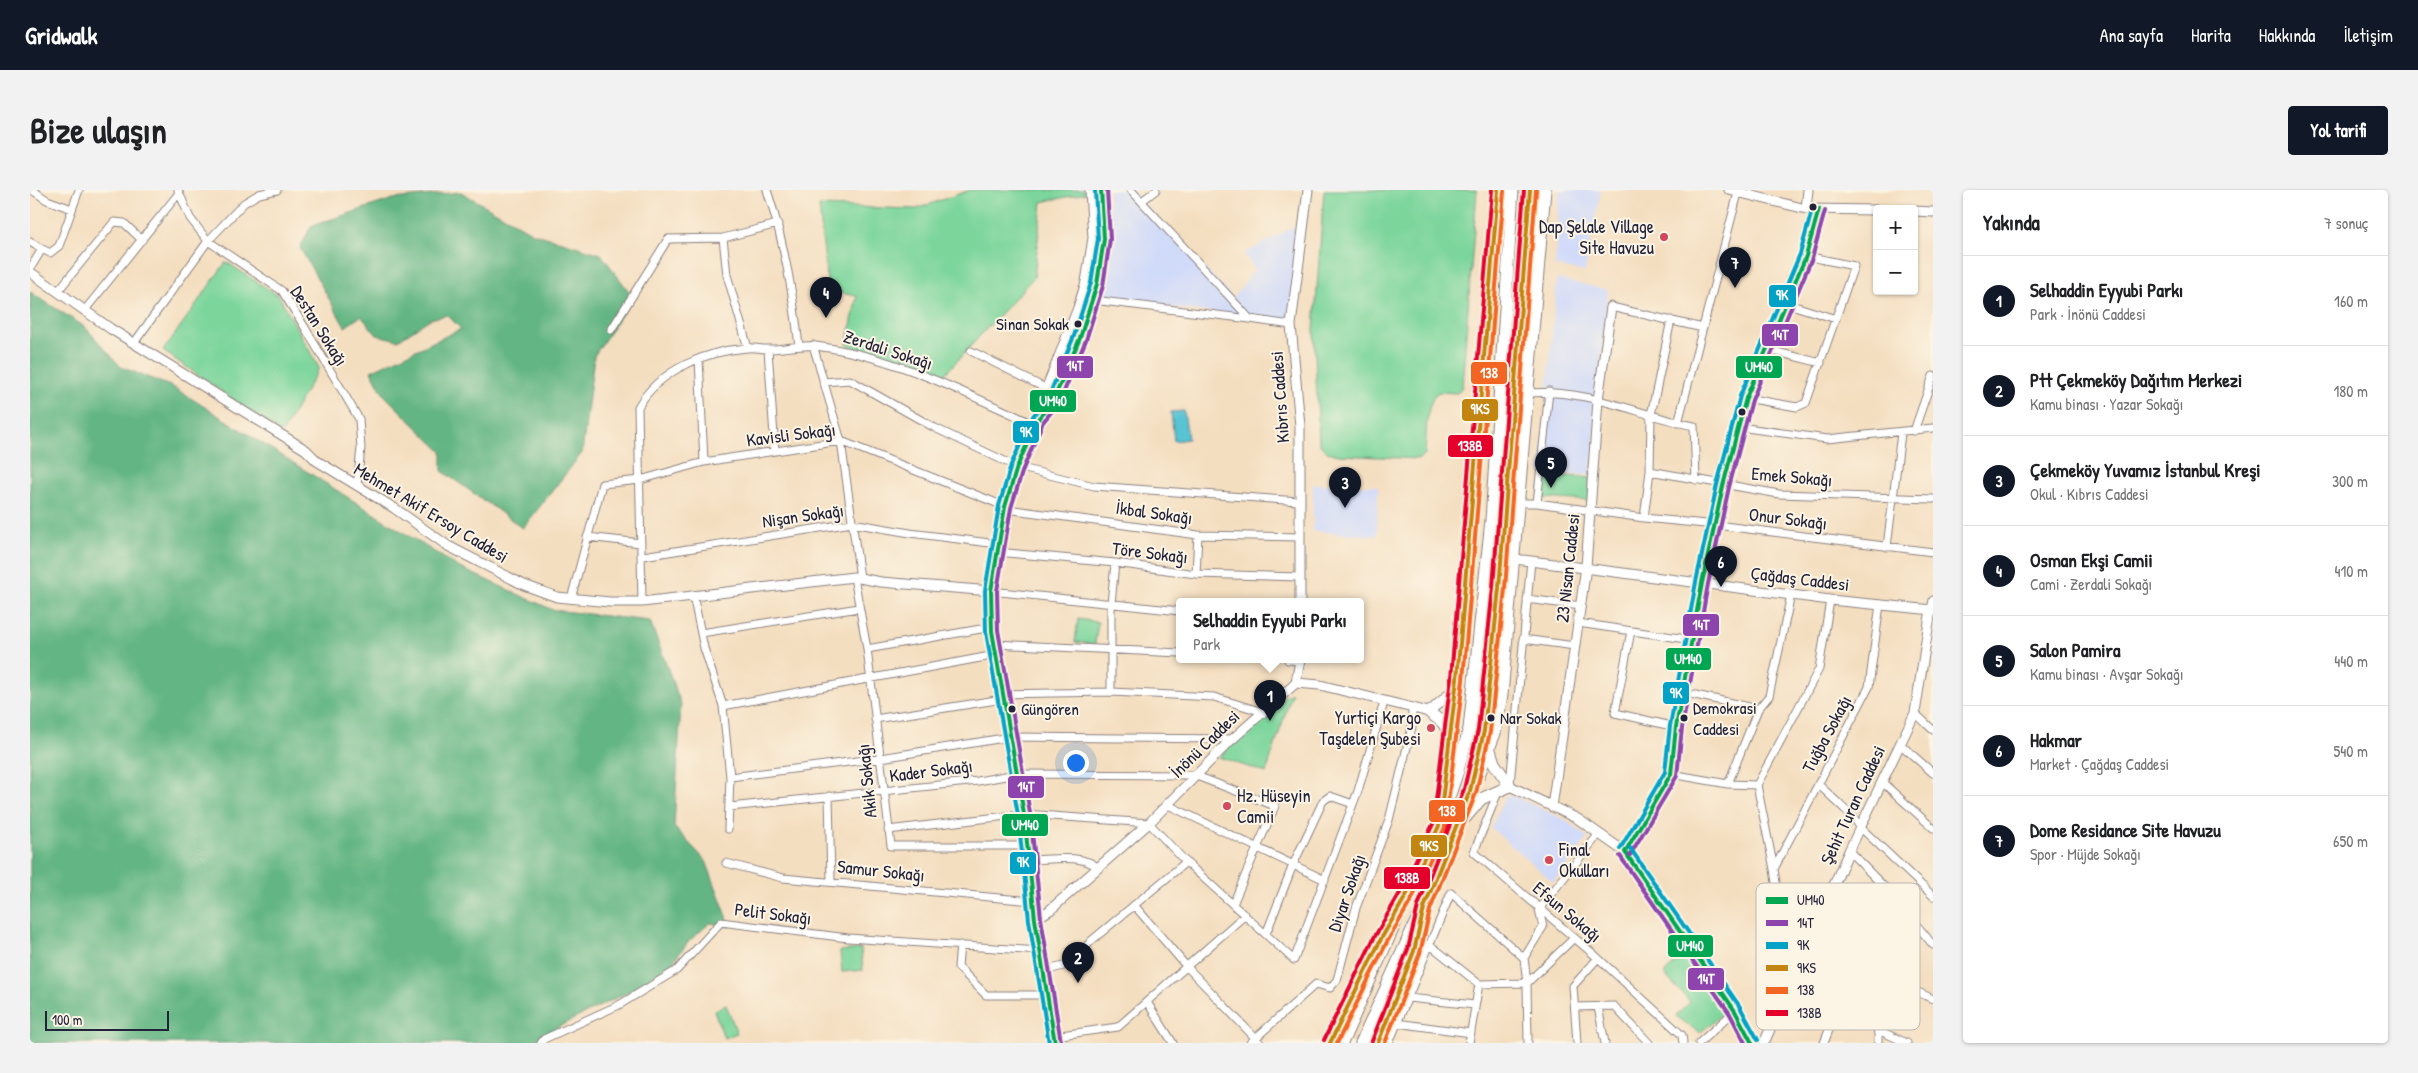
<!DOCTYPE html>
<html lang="tr">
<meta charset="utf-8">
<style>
:root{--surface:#fff;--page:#f2f2f2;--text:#202124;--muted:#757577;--line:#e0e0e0;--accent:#111827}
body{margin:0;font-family:"Patrick Hand",sans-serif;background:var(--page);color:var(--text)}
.controls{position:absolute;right:15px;top:15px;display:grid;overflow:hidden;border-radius:5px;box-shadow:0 1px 4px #0004}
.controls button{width:45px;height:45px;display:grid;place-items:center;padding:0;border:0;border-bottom:1px solid var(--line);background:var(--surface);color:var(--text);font:25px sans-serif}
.scale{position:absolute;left:15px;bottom:12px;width:124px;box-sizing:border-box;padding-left:5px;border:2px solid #22223b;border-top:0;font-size:14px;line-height:18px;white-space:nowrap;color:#22223b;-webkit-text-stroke:4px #fcf5e5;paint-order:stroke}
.you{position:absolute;left:1045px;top:572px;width:18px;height:18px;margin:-12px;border:4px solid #fff;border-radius:50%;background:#1a73e8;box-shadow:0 0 0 8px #1a73e833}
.badge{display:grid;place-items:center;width:32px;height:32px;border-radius:50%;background:var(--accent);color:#fff;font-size:16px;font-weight:700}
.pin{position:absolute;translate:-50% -41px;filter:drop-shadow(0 1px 2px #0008)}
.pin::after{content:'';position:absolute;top:26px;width:18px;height:15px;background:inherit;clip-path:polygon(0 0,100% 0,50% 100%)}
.popup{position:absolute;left:1146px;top:408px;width:188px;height:65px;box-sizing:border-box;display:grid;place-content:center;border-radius:5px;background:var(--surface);filter:drop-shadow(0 1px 4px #0005);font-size:16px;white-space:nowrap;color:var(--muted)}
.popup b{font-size:19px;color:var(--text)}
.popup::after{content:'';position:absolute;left:50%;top:100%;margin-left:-10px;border:10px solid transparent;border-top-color:var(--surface)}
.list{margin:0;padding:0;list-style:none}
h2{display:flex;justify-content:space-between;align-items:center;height:65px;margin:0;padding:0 20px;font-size:21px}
h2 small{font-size:16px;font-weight:400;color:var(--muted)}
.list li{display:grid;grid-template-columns:32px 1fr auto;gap:15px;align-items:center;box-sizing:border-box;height:90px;padding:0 20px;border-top:1px solid var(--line)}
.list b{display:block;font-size:19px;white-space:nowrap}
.list p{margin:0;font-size:16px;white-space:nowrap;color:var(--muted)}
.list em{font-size:16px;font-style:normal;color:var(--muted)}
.map{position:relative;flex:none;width:1903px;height:853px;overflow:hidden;border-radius:5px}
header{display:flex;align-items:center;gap:30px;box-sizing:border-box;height:70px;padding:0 25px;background:var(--accent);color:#fff}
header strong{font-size:24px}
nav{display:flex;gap:28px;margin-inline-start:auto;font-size:18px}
.intro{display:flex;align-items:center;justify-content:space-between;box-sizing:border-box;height:120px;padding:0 30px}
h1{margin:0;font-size:35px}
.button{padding:12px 22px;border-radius:5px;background:var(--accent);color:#fff;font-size:18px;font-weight:700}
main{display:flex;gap:30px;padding:0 30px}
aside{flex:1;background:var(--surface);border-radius:5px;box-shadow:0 1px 4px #0004}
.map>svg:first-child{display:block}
</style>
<header>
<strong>Gridwalk</strong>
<nav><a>Ana sayfa</a><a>Harita</a><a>Hakkında</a><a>İletişim</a></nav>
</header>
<div class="intro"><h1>Bize ulaşın</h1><a class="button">Yol tarifi</a></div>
<main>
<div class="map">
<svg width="1903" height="853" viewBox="0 0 1903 853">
<rect width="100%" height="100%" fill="#fcf5e5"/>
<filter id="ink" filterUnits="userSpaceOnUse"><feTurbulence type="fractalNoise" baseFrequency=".02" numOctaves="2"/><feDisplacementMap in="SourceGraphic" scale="10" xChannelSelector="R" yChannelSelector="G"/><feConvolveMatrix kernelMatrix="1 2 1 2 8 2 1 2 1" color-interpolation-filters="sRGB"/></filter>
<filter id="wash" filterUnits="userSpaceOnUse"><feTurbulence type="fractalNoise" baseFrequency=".0096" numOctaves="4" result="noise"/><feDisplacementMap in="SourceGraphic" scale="20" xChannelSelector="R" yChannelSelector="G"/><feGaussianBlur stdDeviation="1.12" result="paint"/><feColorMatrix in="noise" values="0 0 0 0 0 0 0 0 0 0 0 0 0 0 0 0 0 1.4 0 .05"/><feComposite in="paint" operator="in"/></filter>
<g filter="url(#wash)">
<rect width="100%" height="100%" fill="#f4dec0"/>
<path fill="#d0daf9" d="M1079,0h22l102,108 22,-29 -11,-15 51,-28 6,3 -13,93 -190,-24 11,-56z
M1529,0h42l-16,82 -30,-6z
M1527,89l51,11 -17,185 -51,-3z
M1283,294l65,2 -1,50 -64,-5z
M1475,606h9l53,25 21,17 -35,44 -62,-54z"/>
<path fill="#7bd59b" stroke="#4e7c6b" d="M940,0h115l1,3 -44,9 -8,75 -90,98 -97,-30 10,-49 -29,-5 -9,-85 97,3z
M1294,0h153l-15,197 -5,6 -19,-1c-14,13 -11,43 -13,62l-6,5 -80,-4 -12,-3 -8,-8 -5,-114z
M196,72l53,34 40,72 -37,65 -119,-82z
M1516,284l44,4 -1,23 -45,-3z
M1048,429l20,3 -3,22 -20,-2z
M1262,503l-26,80 -47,-16 66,-61z
M831,759l2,21 -21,2 -2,-21z
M1658,761l38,59 -26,23 -24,-17 14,-14 -26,-28z
M696,815l11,28 -13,5 -10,-28z"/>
<path fill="#64b683" stroke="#436c5f" d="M431,2l72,41 68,21 32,43 -39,59 -12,97 -59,75 -81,-57v-19l-58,-57 -13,-24 90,-42 -14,-14 -17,4 -32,21 -21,-5 -16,-19 -16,11 -45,-79 11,-22 82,-27z
M0,102l55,35 36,40 52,20 287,181 93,42 97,11 31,83 -7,123 32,34 25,66 -21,-4 -20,17 -18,23 -36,25 -94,47 -8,8h-504z"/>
<path fill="#58c3d2" stroke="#3d7286" d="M1154,221l4,28 -14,2 -3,-29z"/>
</g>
<g filter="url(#ink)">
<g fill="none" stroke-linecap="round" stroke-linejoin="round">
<defs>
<path id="minor" d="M2,0l15,10 25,9
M148,0l12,28 18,23 74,50 22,35 55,93 2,29 -4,38
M737,0c17,51 26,102 32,156
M1101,0l119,129 41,6
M1112,11l14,-11
M693,48l4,37 21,73
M0,52l12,7
M0,79l12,-20 8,4 9,-7 20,-56
M28,101l56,-69 10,1 18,17
M1063,110l157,19
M1755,113l51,16
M1581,117l92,21
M55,120l94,-117
M581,140l57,-91 55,-1 55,-14
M104,153l74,-102 36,-38 15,-9 18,-4
M783,155l28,96 19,137
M738,159l7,102
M1735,159l56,14
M941,161l76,38
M669,169l5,103
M793,192l27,-2 85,48 82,39 77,19 205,15
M1498,203c57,-5 111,22 166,33l2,54
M1716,208l51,9 9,-4 48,-137 -48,-10
M1648,233l60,-230
M1709,237l88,12 106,-11
M1884,241l19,-55
M1620,281l129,23 154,5
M1489,313h18l107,15 72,7 217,27
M1507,313l12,-112
M1614,328l6,-47 1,-56 20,-95
M557,347l54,6
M1857,357l14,-114
M966,362l119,11 81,11 104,3
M613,366l209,-33 58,10 88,11
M1166,384l2,-39
M824,387l13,72 24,197h136
M961,401l189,20
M663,405l11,53 19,58 7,71 -2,52
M541,409l31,-115 38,-4 64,-18 137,-21 173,69 184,25 101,2
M1497,409l54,7
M612,412l-4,-195c21,-37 68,-56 109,-59 6,-1 13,1 19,1 16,1 33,-5 49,-3 78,9 151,48 221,79
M1901,419l2,-9
M1548,433l115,17
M1601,441l-16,82 61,14
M671,443l158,-25
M1493,449l52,7
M964,454l186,9
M837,459l125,-22
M1258,470l12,1
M1081,502v-88l4,-41
M1652,502l76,17
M973,504l108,-2 103,5 49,15
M693,516l273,-51
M1885,523l18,17
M845,529l128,-20
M1870,554l33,29
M1641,584l57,10 29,1 17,84 16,110c21,10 76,30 86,49 3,4 2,10 2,15
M700,587l151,-19 129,-21 222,2
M1852,592l51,46
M1480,594l21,-223
M1698,594l30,-75 11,-13 22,-101
M1788,594l36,34 6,9 73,69
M1727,595l62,-116 11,-69
M1468,602l-24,60 124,106 84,77 1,8
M799,606l2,85
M1136,614l159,76
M700,617l248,-26 38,-7 178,1 81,31 -42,98
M858,640l136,-16 125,9 37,39 108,98 64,-169 26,-89
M1819,661l43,44 41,50
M999,670c21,0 53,-7 69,8
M696,673l57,15 250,23
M1744,679l95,-182 11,-83
M1104,715l53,62 73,76
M1236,744l27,-69 30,-64 7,-5 23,8
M1399,754l50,40
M930,755l-2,22 28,28h61
M1825,773l78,36
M1014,781l27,-7 20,-23 95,-79
M1497,793l46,-44
M1378,808l67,7
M1117,812l26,41
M1545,817l39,-1 35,37
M1568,817l7,36
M1366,833l75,10
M1848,840l29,13
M1024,846l64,-9 127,-112
M511,853l3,-4 75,-34 58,-35 44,-48 127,16 192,13
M1220,853l66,-59 14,4 7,-8 19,-72 33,-88 23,-93v-20
M1359,853l62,-150 73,65
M1439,853l10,-59 48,-1
M1498,853l-1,-60 -3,-25 19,-31 -4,-18 59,-74
M1547,853l-4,-57 25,-28
M1669,853l36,-32
M1794,853l31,-80 37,-68"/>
<path id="tertiary" d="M1699,0l77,19 71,1
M1776,19l2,-19
M1884,21l19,1
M0,82l81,57 195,121 11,11 77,47 54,38 76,39 33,12 53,5h32l212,-25 27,5 110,9
M1485,369l315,41 103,10
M1270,412v-176l-9,-101 17,-135
M1266,493l4,-23
M1480,596l68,33 47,33 110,159 17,32
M1522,617l34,-240 12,-167 13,-93
M1595,662l46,-78 5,-47 26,-144 21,-97 23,-88 60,-142 13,-47
M1005,729l15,-9 99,-87 79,-80 68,-60 24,2 109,27 20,-18 6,-11
M1734,853l85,-192 66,-138 16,-104"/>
<path id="primary" d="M1010,227c14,-17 21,-36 30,-56 24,-55 41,-112 31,-171
M1025,853l-20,-124 -11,-105 -32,-183 -1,-40 14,-84 12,-40 19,-42 5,-20 38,-97 8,-26 7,-44 -3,-48"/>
<path id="trunk" d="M1399,522l14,11 6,10
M1449,585l16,-42 7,-38 43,-505
M1413,610l6,-67 8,-54 41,-489
M1435,628l16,-19 29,-13 -16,-23 -5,-16
M1300,853l44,-91
M1312,853l97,-217 18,-52 12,-45 22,-209 22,-330
M1331,853l80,-177 29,-75 14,-60 15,-143 31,-398
M1348,853l36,-92 4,-19"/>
</defs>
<use href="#minor" stroke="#8b807e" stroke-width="9"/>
<use href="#tertiary" stroke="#8b807e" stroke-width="11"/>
<use href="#primary" stroke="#8b807e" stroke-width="13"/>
<use href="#trunk" stroke="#8b807e" stroke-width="13"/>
<use href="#minor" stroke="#fff" stroke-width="7"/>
<use href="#tertiary" stroke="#fff" stroke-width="9"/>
<use href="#primary" stroke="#fff" stroke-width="11"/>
<use href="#trunk" stroke="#fff" stroke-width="11"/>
<defs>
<path id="bus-1" d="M1595,662l46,-78 5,-47 26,-144 21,-97 23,-88 60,-142 13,-47
M1595,662l110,159 17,32
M1025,853l-20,-124 -11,-105 -32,-183 -1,-40 14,-84 12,-40 21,-48 15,-18 27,-63 17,-54 7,-45 -3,-49"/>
<path id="bus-2" d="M1600,665l47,-79 5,-48 26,-144 21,-97 23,-87 60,-142 13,-47
M1590,666l110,158 15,29
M1031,852l-20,-124 -11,-105 -32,-183 -1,-39 14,-83 12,-39 20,-47 16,-19 27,-63 17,-54 7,-47 -3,-49"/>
<path id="bus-3" d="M1600,658l110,159 18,33
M1590,659l45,-77 5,-46 26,-144 21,-97 23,-89 60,-142 13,-47
M1019,853l-20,-123 -11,-105 -32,-183 -1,-41 14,-85 12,-41 22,-49 15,-18 26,-62 17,-53 7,-44 -3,-49"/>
<path id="bus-4" d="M1300,853l51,-104 25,-43 33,-70 18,-147 41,-489
M1348,853l36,-92 10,-43 46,-117 14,-60 15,-143 31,-398"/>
<path id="bus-5" d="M1307,853l50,-101 25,-43 33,-72 18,-147 41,-489
M1355,853l35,-90 10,-43 46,-117 14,-61 15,-144 31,-398"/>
<path id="bus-6" d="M1294,850l51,-104 25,-43 33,-69 18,-146 41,-488
M1342,851l36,-92 10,-43 46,-117 14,-59 15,-143 31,-397"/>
</defs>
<use href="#bus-1" stroke="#fcf5e5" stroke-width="8"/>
<use href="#bus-2" stroke="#fcf5e5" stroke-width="8"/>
<use href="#bus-3" stroke="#fcf5e5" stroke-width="8"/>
<use href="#bus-4" stroke="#fcf5e5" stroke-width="8"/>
<use href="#bus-5" stroke="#fcf5e5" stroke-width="8"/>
<use href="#bus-6" stroke="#fcf5e5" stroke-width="8"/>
<use href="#bus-1" stroke="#00a651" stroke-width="4"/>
<use href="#bus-2" stroke="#8e44ad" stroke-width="4"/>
<use href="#bus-3" stroke="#02a2c7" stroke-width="4"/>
<use href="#bus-4" stroke="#c2850f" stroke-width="4"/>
<use href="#bus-5" stroke="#f26522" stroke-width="4"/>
<use href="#bus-6" stroke="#e4002b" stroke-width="4"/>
</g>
</g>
<g fill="#22223b" stroke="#fcf5e5" stroke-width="2">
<circle cx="1783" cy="17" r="4.5"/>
<circle cx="1048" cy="134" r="4.5"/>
<circle cx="1712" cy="222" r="4.5"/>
<circle cx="982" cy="519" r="4.5"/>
<circle cx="1461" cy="528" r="4.5"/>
<circle cx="1654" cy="528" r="4.5"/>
</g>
<g fill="#d1495b" stroke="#fcf5e5" stroke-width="2">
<circle cx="1634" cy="47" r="5"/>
<circle cx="1401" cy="538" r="5"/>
<circle cx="1197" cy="616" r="5"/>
<circle cx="1519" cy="670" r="5"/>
</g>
<g text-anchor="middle" stroke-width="4" stroke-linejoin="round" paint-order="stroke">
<g font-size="17" fill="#22223b" stroke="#fcf5e5" text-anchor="start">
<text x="1039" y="140" text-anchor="end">Sinan Sokak</text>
<text x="1663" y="524">Demokrasi<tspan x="1663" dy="21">Caddesi</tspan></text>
<text x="991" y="525">Güngören</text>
<text x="1470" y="534">Nar Sokak</text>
</g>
<g font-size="18" fill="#22223b" stroke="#fcf5e5" text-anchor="end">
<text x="1624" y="43">Dap Şelale Village<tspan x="1624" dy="21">Site Havuzu</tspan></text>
<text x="1391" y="534">Yurtiçi Kargo<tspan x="1391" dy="21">Taşdelen Şubesi</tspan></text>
<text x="1207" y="612" text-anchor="start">Hz. Hüseyin<tspan x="1207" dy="21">Camii</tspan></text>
<text x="1529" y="666" text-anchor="start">Final<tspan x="1529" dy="21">Okulları</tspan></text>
</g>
<g font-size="18" fill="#22223b" stroke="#fcf5e5">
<text transform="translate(289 136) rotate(58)" y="6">Destan Sokağı</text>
<text transform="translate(858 160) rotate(18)" y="6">Zerdali Sokağı</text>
<text transform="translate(1250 207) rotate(-94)" y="6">Kıbrıs Caddesi</text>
<text transform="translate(761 245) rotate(-7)" y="6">Kavisli Sokağı</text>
<text transform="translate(1762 287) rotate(5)" y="6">Emek Sokağı</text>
<text transform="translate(401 323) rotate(31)" y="6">Mehmet Akif Ersoy Caddesi</text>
<text transform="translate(1124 323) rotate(8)" y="6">İkbal Sokağı</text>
<text transform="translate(773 326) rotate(-8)" y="6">Nişan Sokağı</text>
<text transform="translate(1758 329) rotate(7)" y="6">Onur Sokağı</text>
<text transform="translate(1120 363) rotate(7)" y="6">Töre Sokağı</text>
<text transform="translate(1538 378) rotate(-84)" y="6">23 Nisan Caddesi</text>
<text transform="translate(1770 389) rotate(7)" y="6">Çağdaş Caddesi</text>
<text transform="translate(1797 544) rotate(-62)" y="6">Tuğba Sokağı</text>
<text transform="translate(1175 554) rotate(-44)" y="6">İnönü Caddesi</text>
<text transform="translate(901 581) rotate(-7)" y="6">Kader Sokağı</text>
<text transform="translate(837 591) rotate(-96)" y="6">Akik Sokağı</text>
<text transform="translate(1823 615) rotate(-65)" y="6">Şehit Turan Caddesi</text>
<text transform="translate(851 681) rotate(6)" y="6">Samur Sokağı</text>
<text transform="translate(1317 703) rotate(-71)" y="6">Diyar Sokağı</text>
<text transform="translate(1537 722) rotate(40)" y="6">Efsun Sokağı</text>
<text transform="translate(743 724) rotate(7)" y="6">Pelit Sokağı</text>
</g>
</g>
<rect x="1726" y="693" width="164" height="147" rx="8" fill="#fcf5e5" stroke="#bbb6b2" stroke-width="1"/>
<rect x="1736" y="707" width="22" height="7" fill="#00a651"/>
<rect x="1736" y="730" width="22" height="6" fill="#8e44ad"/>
<rect x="1736" y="752" width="22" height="7" fill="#02a2c7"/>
<rect x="1736" y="775" width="22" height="6" fill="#c2850f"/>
<rect x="1736" y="797" width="22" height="7" fill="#f26522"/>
<rect x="1736" y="820" width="22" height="6" fill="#e4002b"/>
<g font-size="14" fill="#22223b">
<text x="1767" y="715">UM40</text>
<text x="1767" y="738">14T</text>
<text x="1767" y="760">9K</text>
<text x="1767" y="783">9KS</text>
<text x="1767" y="805">138</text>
<text x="1767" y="828">138B</text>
</g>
<g stroke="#fcf5e5" stroke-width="2">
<rect x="1738" y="94" width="29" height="24" rx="5" fill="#02a2c7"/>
<rect x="1731" y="133" width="38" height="24" rx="5" fill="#8e44ad"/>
<rect x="1026" y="165" width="38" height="24" rx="5" fill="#8e44ad"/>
<rect x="1705" y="165" width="48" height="24" rx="5" fill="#00a651"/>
<rect x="1440" y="171" width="38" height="24" rx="5" fill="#f26522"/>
<rect x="999" y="199" width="48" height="24" rx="5" fill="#00a651"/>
<rect x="1431" y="208" width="38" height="24" rx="5" fill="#c2850f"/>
<rect x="982" y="230" width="28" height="24" rx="5" fill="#02a2c7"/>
<rect x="1417" y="244" width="47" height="24" rx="5" fill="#e4002b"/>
<rect x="1652" y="423" width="38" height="24" rx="5" fill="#8e44ad"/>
<rect x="1635" y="457" width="47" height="24" rx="5" fill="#00a651"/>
<rect x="1632" y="491" width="28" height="24" rx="5" fill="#02a2c7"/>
<rect x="977" y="585" width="38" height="24" rx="5" fill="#8e44ad"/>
<rect x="1398" y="609" width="38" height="24" rx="5" fill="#f26522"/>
<rect x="971" y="623" width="48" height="24" rx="5" fill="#00a651"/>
<rect x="1380" y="644" width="38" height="24" rx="5" fill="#c2850f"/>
<rect x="979" y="661" width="28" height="24" rx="5" fill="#02a2c7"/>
<rect x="1353" y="676" width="48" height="24" rx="5" fill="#e4002b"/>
<rect x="1637" y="744" width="47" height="24" rx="5" fill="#00a651"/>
<rect x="1657" y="777" width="38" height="24" rx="5" fill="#8e44ad"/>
</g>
<g font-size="14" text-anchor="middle" font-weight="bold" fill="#fff">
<text x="1752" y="110">9K</text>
<text x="1750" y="150">14T</text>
<text x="1045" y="181">14T</text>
<text x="1729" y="182">UM40</text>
<text x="1459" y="188">138</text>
<text x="1023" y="216">UM40</text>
<text x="1450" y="224">9KS</text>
<text x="996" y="247">9K</text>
<text x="1440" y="261">138B</text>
<text x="1671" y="440">14T</text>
<text x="1658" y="474">UM40</text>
<text x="1646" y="508">9K</text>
<text x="996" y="602">14T</text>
<text x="1417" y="626">138</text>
<text x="995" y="640">UM40</text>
<text x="1399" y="661">9KS</text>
<text x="993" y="677">9K</text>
<text x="1377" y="693">138B</text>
<text x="1660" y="761">UM40</text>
<text x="1676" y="794">14T</text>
</g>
</svg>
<div class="controls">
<button>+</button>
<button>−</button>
</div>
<div class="scale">100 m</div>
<div class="you"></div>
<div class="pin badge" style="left:1240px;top:531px">1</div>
<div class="popup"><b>Selhaddin Eyyubi Parkı</b>Park</div>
<div class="pin badge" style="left:1048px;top:793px">2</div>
<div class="pin badge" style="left:1315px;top:318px">3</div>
<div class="pin badge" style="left:796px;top:128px">4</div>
<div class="pin badge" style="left:1521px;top:298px">5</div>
<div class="pin badge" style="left:1691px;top:397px">6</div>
<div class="pin badge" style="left:1705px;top:98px">7</div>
</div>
<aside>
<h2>Yakında<small>7 sonuç</small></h2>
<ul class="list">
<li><span class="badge">1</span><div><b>Selhaddin Eyyubi Parkı</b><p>Park · İnönü Caddesi</p></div><em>160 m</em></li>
<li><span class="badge">2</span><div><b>Ptt Çekmeköy Dağıtım Merkezi</b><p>Kamu binası · Yazar Sokağı</p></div><em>180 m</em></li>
<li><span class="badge">3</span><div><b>Çekmeköy Yuvamız İstanbul Kreşi</b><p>Okul · Kıbrıs Caddesi</p></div><em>300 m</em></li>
<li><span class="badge">4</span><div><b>Osman Ekşi Camii</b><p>Cami · Zerdali Sokağı</p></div><em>410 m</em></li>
<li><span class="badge">5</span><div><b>Salon Pamira</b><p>Kamu binası · Avşar Sokağı</p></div><em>440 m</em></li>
<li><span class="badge">6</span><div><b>Hakmar</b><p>Market · Çağdaş Caddesi</p></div><em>540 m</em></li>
<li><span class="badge">7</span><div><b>Dome Residance Site Havuzu</b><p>Spor · Müjde Sokağı</p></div><em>650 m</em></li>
</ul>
</aside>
</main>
